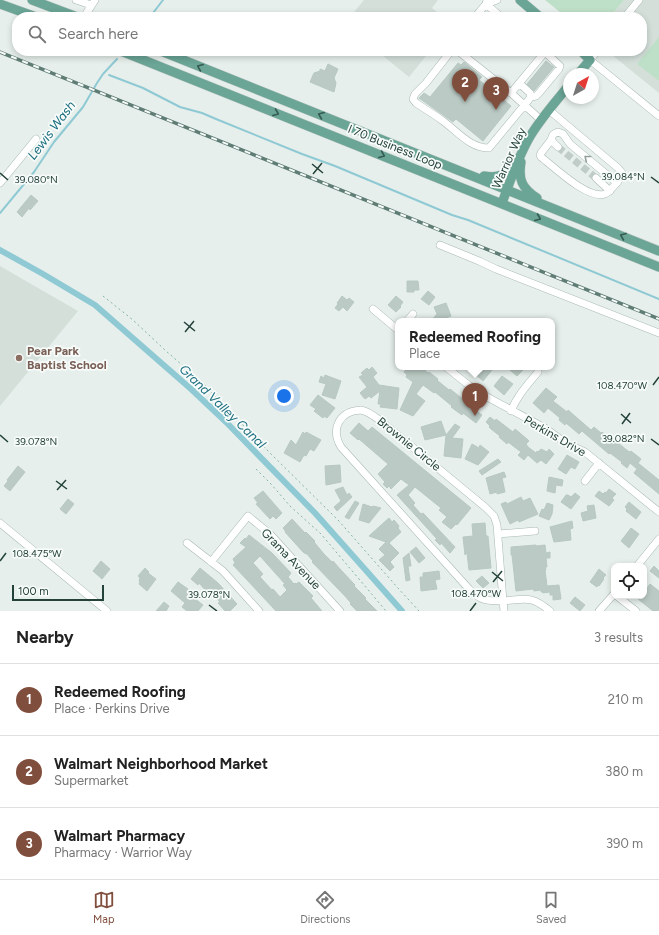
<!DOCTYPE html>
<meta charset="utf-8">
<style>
:root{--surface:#fff;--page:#f6f6f6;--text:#222;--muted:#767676;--line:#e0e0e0;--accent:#804e3d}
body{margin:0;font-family:Figtree,sans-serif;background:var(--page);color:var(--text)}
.controls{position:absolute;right:12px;bottom:12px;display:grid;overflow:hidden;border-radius:8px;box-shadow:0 2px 6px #0003}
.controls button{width:36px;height:36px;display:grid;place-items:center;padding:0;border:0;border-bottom:1px solid var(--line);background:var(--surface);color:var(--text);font:20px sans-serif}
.compass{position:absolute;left:563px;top:68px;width:36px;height:36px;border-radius:50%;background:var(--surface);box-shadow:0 2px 6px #0003;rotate:39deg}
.scale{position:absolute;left:12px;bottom:10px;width:92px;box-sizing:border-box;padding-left:4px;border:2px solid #24423a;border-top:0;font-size:11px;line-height:14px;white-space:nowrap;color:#24423a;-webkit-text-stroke:3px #f7fbf9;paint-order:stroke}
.you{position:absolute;left:284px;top:396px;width:14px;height:14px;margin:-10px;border:3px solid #fff;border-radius:50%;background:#1a73e8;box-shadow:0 0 0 6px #1a73e833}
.badge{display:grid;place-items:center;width:26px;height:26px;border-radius:50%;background:var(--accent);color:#fff;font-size:13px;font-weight:700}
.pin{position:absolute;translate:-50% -33px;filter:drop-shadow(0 1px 2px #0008)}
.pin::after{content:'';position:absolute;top:21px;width:14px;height:12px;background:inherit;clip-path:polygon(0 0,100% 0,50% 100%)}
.popup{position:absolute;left:395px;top:318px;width:160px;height:52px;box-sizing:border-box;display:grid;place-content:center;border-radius:8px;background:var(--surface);filter:drop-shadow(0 1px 3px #0005);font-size:13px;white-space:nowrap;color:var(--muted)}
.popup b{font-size:15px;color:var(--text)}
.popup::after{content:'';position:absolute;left:50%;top:100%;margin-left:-8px;border:8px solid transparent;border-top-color:var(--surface)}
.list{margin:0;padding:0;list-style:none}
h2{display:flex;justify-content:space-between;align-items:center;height:52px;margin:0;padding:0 16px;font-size:17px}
h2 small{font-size:13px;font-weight:400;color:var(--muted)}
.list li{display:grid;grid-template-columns:26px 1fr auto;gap:12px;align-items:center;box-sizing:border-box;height:72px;padding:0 16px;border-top:1px solid var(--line)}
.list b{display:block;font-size:15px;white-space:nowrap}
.list p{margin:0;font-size:13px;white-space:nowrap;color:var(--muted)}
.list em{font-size:13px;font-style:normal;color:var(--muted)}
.icon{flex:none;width:22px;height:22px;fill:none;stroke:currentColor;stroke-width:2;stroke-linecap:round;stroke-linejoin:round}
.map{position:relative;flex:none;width:659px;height:611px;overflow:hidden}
.search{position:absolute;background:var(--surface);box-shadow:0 2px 6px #0003;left:12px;right:12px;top:12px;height:44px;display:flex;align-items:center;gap:10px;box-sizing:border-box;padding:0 14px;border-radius:16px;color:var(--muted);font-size:15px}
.sheet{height:268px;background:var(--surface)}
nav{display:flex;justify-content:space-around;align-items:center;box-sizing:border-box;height:56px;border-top:1px solid var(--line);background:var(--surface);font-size:11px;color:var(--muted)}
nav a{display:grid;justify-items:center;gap:2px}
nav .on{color:var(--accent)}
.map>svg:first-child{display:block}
</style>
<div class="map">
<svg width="659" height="611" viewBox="0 0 659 611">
<rect width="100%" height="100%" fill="#e6efeb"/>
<path fill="#d4dfda" d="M364,0h74l-6,8 11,9h-93z
M624,0h35v93l-52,-42h35v-34h-32z
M377,51h53l-21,26z
M0,266l78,45 -78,95z"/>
<path fill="#bfe0c8" d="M545,0h79l-14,17h-44z
M659,37v44l-22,-17z"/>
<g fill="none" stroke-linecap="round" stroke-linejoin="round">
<path stroke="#8ec9d4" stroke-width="2" d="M150,17l13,-17
M109,75l34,13 37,19 22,6 14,6 86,35 33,12 117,49 16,5 191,79
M0,213l34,-41 20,-30 29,-35 14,-24 6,-9 14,-15"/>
<path stroke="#8ec9d4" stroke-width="6" d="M0,250l43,24 52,31 96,84 35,33 89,91 87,98"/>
</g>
<path fill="#bbcac4" stroke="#b8c9c2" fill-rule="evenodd" d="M546,61l8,6 -20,24 -7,-7z
M464,62l18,15 -3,3 32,26 -28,35 -27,-22 -3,3 -34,-24 5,-5 6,4 28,-34 3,2z
M328,64l10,5 -4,9 2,5 -2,9 -24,-10 4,-9 6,-2v-2l5,2z
M31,195l7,6 -8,9 -1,-2 -7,9 -5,-5z
M407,281h11l1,9h-5v2h-7z
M428,291l7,6 -6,8 -8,-6z
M342,296l5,4 2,-2 5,4 -7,9 -4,-4 -4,4 -4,-3 3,-4 -1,-1z
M396,296l7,6 -3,4 1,1 -5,5 -8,-7z
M446,303l5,13 -12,5h-8l6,-7 -3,-7z
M372,367l5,6 -4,4 6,8 20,3 -2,21 -17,-2 1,-3h-3l2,-13 -9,7 -2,-2 -4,3 -5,-6 7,-6 -8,-10 4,-2 -2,-2 6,-5 2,2z
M408,367h2l5,3 2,-3h4l7,6 1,-1 9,7 -1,1 1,1 11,9 1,-1 14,11 -1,2 10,8 1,-1 8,6 -6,8 -13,-10 -1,2 -11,-8 1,-1 -17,-14 -1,1 -11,-8 -7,9 9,7 -12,15 -13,-6 13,-28 -7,-5 1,-2 -3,-3z
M479,367h9l4,3 -9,11 -8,-7z
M513,367h13l-9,9 -7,-6z
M325,375l16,6 -6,18 -13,-4 4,-11 -7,-2 2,-6 3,2z
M502,376l11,8 -9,11 -10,-9z
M546,388l11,9 -4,4 14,11 1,-2 23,20 3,-3 7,6 1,-1 10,8 1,-1 15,12 2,1 1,-1 10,8 -3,4 21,17v14l-25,-21 3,-4 -7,-6 -3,5 -6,-5 1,-1 -12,-9 -1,1 -27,-23 -3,3 -13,-11 -1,2 -6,-5 1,-2 -12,-10 -4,5 -11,-10z
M318,395l17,13 -8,10 -3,-2 -1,2 -9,-7 2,-2 -6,-4z
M490,417l5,4 1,-2 17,13 2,-3 12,10 2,2 -3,3 2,3 8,6 1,-2 1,1 3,-3 6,3 2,-3 5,5 -8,10 -5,-4 -4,3 -9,-8 -4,5 -6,-5 3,-3 -13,-10 -1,2 -8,-7 1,-1 -9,-7 -2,-2 1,-1 -4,-4z
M441,421l5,14 -21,5 -4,-13z
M359,423l9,8 4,-4 99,81 -14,17 -1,-1 -5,5 -9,-7 5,-5 -8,-7 2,-2 -26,-21 -7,8 7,8 -2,2 8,9 2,-1 32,34 -5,6 -9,-10 -1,2 -5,-5 2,-1 -40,-44 12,-10 -8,-6 -10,10 -2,-3 -2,2 -4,-4 2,-2 -7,-8 10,-10 -29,-25 -1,1 -8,-7z
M455,424l5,3 -8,11 11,1 -2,19 -17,-2 2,-21z
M303,432l2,2 1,-2 15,8 -7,11 -4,-2 -4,7 -2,-1 -4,7 -16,-9 7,-13 5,5z
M472,444l7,4 1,-3 9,7 -11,13 -13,-6z
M567,455l12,7 -4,7 -4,-2 -5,7 -8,-5z
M498,459l3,3 -19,13 -3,-4z
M340,465l1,17 -15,3 -1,-19z
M18,466l7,6 -15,19 -6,-5 4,-5 -1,-1z
M504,472l2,5 -4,1 3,14 -8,2v-2l-7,2 -4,-16z
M549,477l14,3 -1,6 -6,-1 -1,8 -8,-2z
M343,487l4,8 2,-2 3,4 -15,14 -3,-4 7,-6 -6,-11z
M609,489l7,5 -4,4 2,2 -5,6 -14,-10 4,-5 4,3 2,-2 1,1z
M263,491l19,22 -6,6 -3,-3 -3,3 -14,-15 2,-1 -4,-5z
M575,493l5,4 -9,12 -10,-7 5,-7h2l3,2z
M521,497l2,4 7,-3 8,16 -19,8 -1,-2 -8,4 -9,-20 5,-2 1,2z
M68,499l6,5 -8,10 -6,-5z
M355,501l4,2 -10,16 -4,-2z
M629,502l12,10 -5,7 -10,-8 1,-2 -2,-2z
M547,503l6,2 -1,9 -3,6 -10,-4 3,-7 2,1z
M363,504l9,3 1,-1 8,2 -12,15 -10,-3z
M594,505l2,13 -13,3 -2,-8 7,-2 -1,-5z
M389,518l3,4 2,-2 5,6 -1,2 3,4 -12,11 10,10 -9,9 4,5 -4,4 -11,-11 6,-5 -6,-6 7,-7 -17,-6z
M292,519l13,14 1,-1 9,9 -1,1 10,12 8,8 1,-1 7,8 15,16 -1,1 12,12 -1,1 12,12h-20l-7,-7 1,-1 -7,-8 -32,-33 1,-1 -7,-8v1l-3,-2 -18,-20h1l-3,-4z
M572,521l1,7 -3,1 1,11 -17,2 -4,-15z
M485,523l1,13h2l3,32 -22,2 -2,-17 -2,2 -2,-18 10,-1 -1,-12z
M631,528l8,6 -10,14 -8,-7z
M249,535l23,18 19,20 -3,4 6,7 1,-1 1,1 3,-2 14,14 -2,2 11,13h-46l-43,-46 2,-2 -2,-4 13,-12 -6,-4 5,-5 1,1zM260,556l25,28 -2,1 4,5 -7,7 -7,-8 -1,1 -12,-13 3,-3 -10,-11z
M536,545v1l9,-1 1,8 4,-1v6h-4l1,9h-2l1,3h-1l2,16 12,-1 2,14 -8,1v-5h-3v-3l-7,1v-1h-2v-2l-7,1 -1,-2 -17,2 -4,-36h-1v-8z
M416,547l9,11 -6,5 -9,-11z
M409,553l2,13h-3l2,14 -4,1 -3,-23z
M101,561l9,8 -8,10 -9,-8z
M654,566l5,5v7l-9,-7z
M145,568l4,4 -1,1 8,6 -9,12 -8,-7 1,-2 -1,-1 1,-3 -2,-2z
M200,568l18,15 19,21 -7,7h-5l-7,-8 2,-1 -11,-11 -2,1 -8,-9 -1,2 -7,-6z
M599,569l7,6 -3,3 1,1 -5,7 -1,-1 -1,2 -7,-5z
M439,571l1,8 -5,1 2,9 -16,2 -1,-14h3v-4z
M482,576l7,7 -6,5 -7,-7z
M178,582l10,7 -2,3 17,13 -5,6h-11l-5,-4 3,-4 -14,-12z
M650,584l9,7v20h-6l-15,-12 3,-3h3v-4z
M575,597l10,8 -5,6 -10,-8z
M164,602l5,4 -3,5h-10z"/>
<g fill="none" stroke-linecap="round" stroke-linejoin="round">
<path stroke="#bfccc8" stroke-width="7" stroke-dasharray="7 3.5" stroke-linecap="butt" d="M558,147l38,31"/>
<defs>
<path id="minor" d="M76,0l15,5
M486,4l15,13
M486,4l11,-4
M84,17l11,-17
M475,17l11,-13 1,-4
M625,17l14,-17
M451,51l-25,32 -11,11 -2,5 3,4c9,6 19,12 27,18 15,11 27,27 46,27l42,-51 5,-1 3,-3 20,-24 1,-3 -15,-14
M458,51l53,42 30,27
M597,51l-7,9 69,56
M519,83l11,10 1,4
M511,93l34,-41 -1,-1
M549,110l69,58 4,5c-1,5 -4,9 -8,13 -3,3 -5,6 -9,8 -17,6 -51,-27 -64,-37l-1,-2 1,-2 10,-13
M558,147l-7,-7c1,-5 2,-6 7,-8l5,2 7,10 47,39
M596,178l14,13
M0,183l36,-44
M440,245l39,16 17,8 163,64
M373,309l25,21
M407,321l6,-7
M446,367l30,24 69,37 22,16 18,8 74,60
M361,410c9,2 14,7 21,12l103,85 9,9 3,9 6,76c-17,0 -22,0 -34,-12l-128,-142c-11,-19 -1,-36 20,-37z
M511,411c6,-15 17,-27 27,-39
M585,481l14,-18
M0,523l107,88
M498,534l37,-3
M187,543l36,28 36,40
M211,562l37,-46 22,18 70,77
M637,566l22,-27
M617,596l19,15
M504,611l-1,-10c23,-2 28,-6 47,10
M599,611l15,-17"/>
<path id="major" d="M32,0l45,17
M520,0l20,17
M0,4l36,13
M121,51l538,216
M161,51l498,200
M578,74l12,-14 -9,-9
M521,162c-3,18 1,26 16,36
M484,176c19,3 21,-3 31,-17
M502,203c8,-21 15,-43 26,-63 11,-20 27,-37 41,-55"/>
</defs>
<use href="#minor" stroke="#a8b8b2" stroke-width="8"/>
<use href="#major" stroke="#c2cac8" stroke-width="10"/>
<path stroke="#86b3a5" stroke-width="1" stroke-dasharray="2 3" stroke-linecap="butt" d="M103,296l30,24 33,31 38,33 10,11 55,57 69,68 59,67 22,24
M256,469l15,15 19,22 31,28 65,77"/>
<use href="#minor" stroke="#fff" stroke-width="7"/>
<use href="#major" stroke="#6aa596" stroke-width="9"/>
<defs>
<path id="rail" d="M0,52l659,267"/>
</defs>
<use href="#rail" stroke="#5f7d75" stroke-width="3.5"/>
<use href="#rail" stroke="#f7fbf9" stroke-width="2" stroke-dasharray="6" stroke-linecap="butt"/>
</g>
<defs><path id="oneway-chevron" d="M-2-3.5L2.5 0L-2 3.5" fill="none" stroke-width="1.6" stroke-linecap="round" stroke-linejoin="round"/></defs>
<g stroke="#365b51">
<use href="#oneway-chevron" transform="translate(200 67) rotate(-158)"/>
<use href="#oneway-chevron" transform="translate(276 113) rotate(22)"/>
<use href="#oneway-chevron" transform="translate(321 115) rotate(-158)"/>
<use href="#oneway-chevron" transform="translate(382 155) rotate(22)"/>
<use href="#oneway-chevron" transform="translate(538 218) rotate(22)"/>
<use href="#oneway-chevron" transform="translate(623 236) rotate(-158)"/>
</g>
<use stroke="#92a09c" href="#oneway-chevron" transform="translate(587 158) rotate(-141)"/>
<path fill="none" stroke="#24423a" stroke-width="1.5" d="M312,164l11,9M0,173l8,7M313,174l9,-11M651,177l8,6M184,322l11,9M185,332l9,-11M653,385l6,-8M621,414l10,9M622,424l8,-11M0,435l8,7M651,439l8,6M56,481l11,8M57,490l9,-10M0,561l6,-8M492,572l11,9M493,582l9,-11M209,605l8,6M470,611l6,-8"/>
<circle fill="#8d6e63" stroke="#f7fbf9" stroke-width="1.5" cx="19" cy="358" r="4"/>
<g text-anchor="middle" stroke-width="3.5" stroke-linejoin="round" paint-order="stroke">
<g font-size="12" fill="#24423a" stroke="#f7fbf9">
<text transform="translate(395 147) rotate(22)" y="4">I 70 Business Loop</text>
<text transform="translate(509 158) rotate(-66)" y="4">Warrior Way</text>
<text transform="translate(555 436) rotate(30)" y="4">Perkins Drive</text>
<text transform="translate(409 444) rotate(39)" y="4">Brownie Circle</text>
<text transform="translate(291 559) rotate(46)" y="4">Grama Avenue</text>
</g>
<g font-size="12" font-weight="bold" fill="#785e54" stroke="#f7fbf9" text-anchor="start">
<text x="27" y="355">Pear Park<tspan x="27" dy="14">Baptist School</tspan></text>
</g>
<g font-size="13" font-style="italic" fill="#1c6f80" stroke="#f7fbf9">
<text transform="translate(51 130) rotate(-53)" y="5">Lewis Wash</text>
<text transform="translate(223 406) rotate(44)" y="5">Grand Valley Canal</text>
</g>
</g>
<g font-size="10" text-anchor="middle" fill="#24423a" stroke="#f7fbf9" stroke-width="3.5" stroke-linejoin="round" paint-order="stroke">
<text x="623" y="180">39.084°N</text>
<text x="36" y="183">39.080°N</text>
<text x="622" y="389">108.470°W</text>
<text x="623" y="442">39.082°N</text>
<text x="36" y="445">39.078°N</text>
<text x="37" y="557">108.475°W</text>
<text x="476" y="597">108.470°W</text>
<text x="209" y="598">39.078°N</text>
</g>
</svg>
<div class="controls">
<button><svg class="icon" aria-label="locate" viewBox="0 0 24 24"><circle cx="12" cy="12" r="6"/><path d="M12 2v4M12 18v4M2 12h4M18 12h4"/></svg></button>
</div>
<svg class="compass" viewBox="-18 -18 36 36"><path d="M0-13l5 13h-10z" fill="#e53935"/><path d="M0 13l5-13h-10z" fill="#767676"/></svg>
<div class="scale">100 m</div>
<div class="you"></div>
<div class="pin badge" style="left:475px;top:416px">1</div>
<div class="popup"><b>Redeemed Roofing</b>Place</div>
<div class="pin badge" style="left:465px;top:102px">2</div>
<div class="pin badge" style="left:496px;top:110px">3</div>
<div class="search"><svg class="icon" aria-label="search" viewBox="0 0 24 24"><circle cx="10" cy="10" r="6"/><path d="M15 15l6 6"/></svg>Search here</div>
</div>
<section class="sheet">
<h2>Nearby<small>3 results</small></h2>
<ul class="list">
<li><span class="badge">1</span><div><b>Redeemed Roofing</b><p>Place · Perkins Drive</p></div><em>210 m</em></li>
<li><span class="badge">2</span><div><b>Walmart Neighborhood Market</b><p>Supermarket</p></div><em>380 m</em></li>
<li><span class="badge">3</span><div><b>Walmart Pharmacy</b><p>Pharmacy · Warrior Way</p></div><em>390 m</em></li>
</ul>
</section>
<nav>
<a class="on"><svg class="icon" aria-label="map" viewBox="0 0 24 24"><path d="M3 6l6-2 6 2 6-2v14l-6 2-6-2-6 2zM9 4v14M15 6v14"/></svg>Map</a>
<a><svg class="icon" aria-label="directions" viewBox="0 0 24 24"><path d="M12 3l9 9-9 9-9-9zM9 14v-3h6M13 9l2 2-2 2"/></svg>Directions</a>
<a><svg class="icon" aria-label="saved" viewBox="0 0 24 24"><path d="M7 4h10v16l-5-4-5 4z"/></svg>Saved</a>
</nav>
